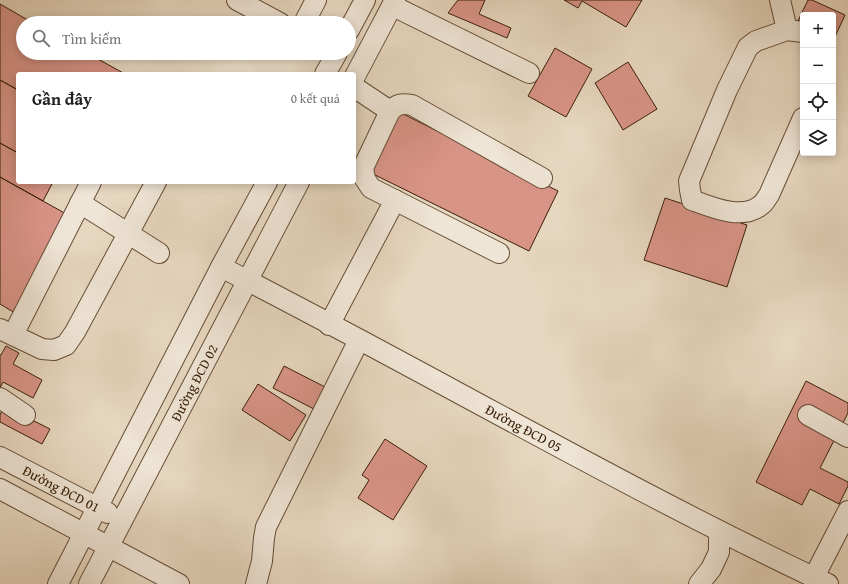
<!DOCTYPE html>
<html lang="vi">
<meta charset="utf-8">
<style>
:root{--surface:#fff;--page:#f2f2f2;--text:#202124;--muted:#757577;--line:#e0e0e0}
body{margin:0;font-family:"Gentium Book Plus",serif;background:var(--page);color:var(--text)}
.controls{position:absolute;right:12px;top:12px;display:grid;overflow:hidden;border-radius:4px;box-shadow:0 2px 10px #0003}
.controls button{width:36px;height:36px;display:grid;place-items:center;padding:0;border:0;border-bottom:1px solid var(--line);background:var(--surface);color:var(--text);font:20px sans-serif}
.list{margin:0;padding:0;list-style:none}
h2{display:flex;justify-content:space-between;align-items:center;height:52px;margin:0;padding:0 16px;font-size:17px}
h2 small{font-size:13px;font-weight:400;color:var(--muted)}
.icon{flex:none;width:22px;height:22px;fill:none;stroke:currentColor;stroke-width:2;stroke-linecap:round;stroke-linejoin:round}
.map{position:relative;flex:none;width:848px;height:584px;overflow:hidden}
.search{position:absolute;background:var(--surface);box-shadow:0 2px 10px #0003;left:16px;top:16px;width:340px;height:44px;display:flex;align-items:center;gap:10px;box-sizing:border-box;padding:0 14px;border-radius:22px;color:var(--muted);font-size:15px}
.panel{position:absolute;background:var(--surface);box-shadow:0 2px 10px #0003;left:16px;top:72px;width:340px;height:112px;border-radius:4px}
.map>svg:first-child{display:block}
</style>
<div class="map">
<svg width="848" height="584" viewBox="0 0 848 584">
<rect width="100%" height="100%" fill="#e7d7c0"/>
<filter id="stains"><feTurbulence type="fractalNoise" baseFrequency=".005" numOctaves="4"/><feColorMatrix values="0 0 0 0 .2 0 0 0 0 .09 0 0 0 0 .02 0 0 0 .5 -.17"/></filter>
<radialGradient id="worn" r=".72"><stop offset=".6" stop-color="#630" stop-opacity="0"/><stop offset="1" stop-color="#630" stop-opacity=".3"/></radialGradient>
<path fill="#d99488" stroke="#3a2007" d="M458,0h27l-6,14 32,14 -4,10 -59,-25z
M564,0h78l-16,27 -44,-26 -4,7z
M808,0h4l33,15 -12,26v-26h-30v13l-7,-3z
M0,4l33,19h-10v30h64l38,21h-107v16l-18,-10z
M555,48l37,21 -26,48 -38,-21z
M628,62l29,47 -34,21 -28,-47z
M0,80l18,10v63l-18,-10z
M397,111l161,80 -29,60 -162,-80z
M0,143l18,10v29h35l-10,19 -43,-24z
M0,177l68,38 -53,98 -15,-9z
M665,198l82,27 -20,62 -83,-27z
M6,346l13,7 -6,11 29,16 -9,18 -30,-16 -3,6v-33h1z
M284,366l41,21 -11,22 -41,-21z
M806,381l42,22v10l-28,55 28,14v4l-9,18 -29,-15 -8,16 -46,-23z
M258,384l48,31 -16,26 -48,-31z
M4,406l46,23 -8,15 -42,-22v-7z
M385,439l42,27 -34,54 -35,-22 11,-18 -7,-5z"/>
<g fill="none" stroke-linecap="round" stroke-linejoin="round">
<defs>
<g id="minor">
<path d="M237,0l43,23"/>
<path d="M780,0l7,30"/>
<path d="M393,6l136,67"/>
<path d="M304,23l12,-23"/>
<path d="M349,30l16,-30"/>
<path d="M803,32l-16,-2 -31,11 -8,6 -21,43 -38,91 1,9 2,10c19,7 51,21 69,5 3,-2 5,-6 8,-10l34,-77"/>
<path d="M325,74l12,-21"/>
<path d="M354,78l41,-78"/>
<path d="M354,87l36,24"/>
<path d="M80,203l79,50"/>
<path d="M499,253l-128,-65 -6,-9 -2,-11 27,-57c7,-7 12,-8 22,-6l130,73"/>
<path id="s1" d="M221,267c204,104 401,220 607,317"/>
<path d="M329,325l66,-125"/>
<path d="M0,329l42,20 12,1 12,-5 9,-13 81,-150"/>
<path d="M13,335l78,-153"/>
<path d="M0,398l25,17"/>
<path d="M808,415l40,22"/>
<path id="s2" d="M0,457l108,56"/>
<path d="M0,489l179,95"/>
<path d="M814,577l34,-66"/>
<path d="M58,584l163,-317 46,-85"/>
<path id="s3" d="M89,584l210,-402"/>
<path d="M256,584l6,-23 2,-23 2,-11 93,-187"/>
<path d="M699,584l12,-15 8,-17v-21"/>
</g>
</defs>
<use href="#minor" stroke="#654e35" stroke-width="22"/>
<use href="#minor" stroke="#efe5d6" stroke-width="20"/>
</g>
<g text-anchor="middle" stroke-width="4" stroke-linejoin="round" paint-order="stroke">
<g font-size="14" fill="#3a2007" stroke="#efe5d6">
<text dy="5" stroke="none"><textPath href="#s3" startOffset="227">Đường ĐCD 02</textPath></text>
<text dy="5" stroke="none"><textPath href="#s1" startOffset="343">Đường ĐCD 05</textPath></text>
<text dy="5" stroke="none"><textPath href="#s2" startOffset="69">Đường ĐCD 01</textPath></text>
</g>
</g>
<rect width="100%" height="100%" filter="url(#stains)"/>
<rect width="100%" height="100%" fill="url(#worn)"/>
</svg>
<div class="controls">
<button>+</button>
<button>−</button>
<button><svg class="icon" aria-label="locate" viewBox="0 0 24 24"><circle cx="12" cy="12" r="6"/><path d="M12 2v4M12 18v4M2 12h4M18 12h4"/></svg></button>
<button><svg class="icon" aria-label="layers" viewBox="0 0 24 24"><path d="M12 4l9 5-9 5-9-5zM3 14l9 5 9-5"/></svg></button>
</div>
<div class="search"><svg class="icon" aria-label="search" viewBox="0 0 24 24"><circle cx="10" cy="10" r="6"/><path d="M15 15l6 6"/></svg>Tìm kiếm</div>
<section class="panel">
<h2>Gần đây<small>0 kết quả</small></h2>
<ul class="list">
</ul>
</section>
</div>
